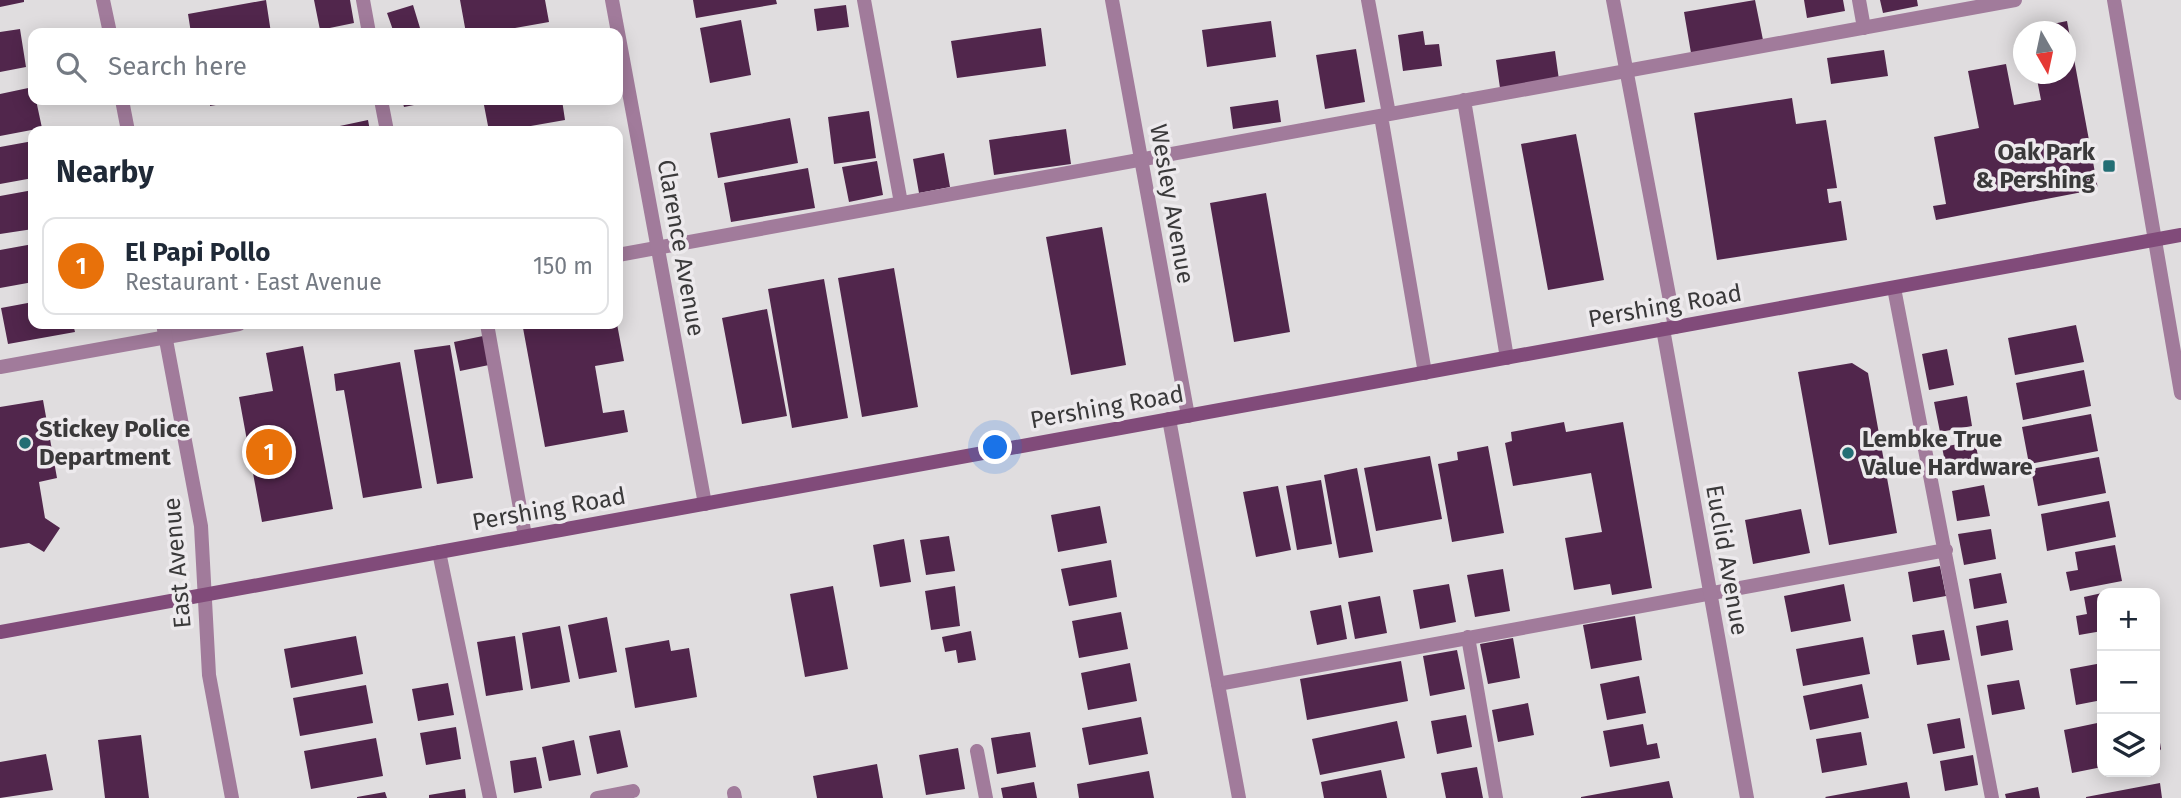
<!DOCTYPE html>
<meta charset="utf-8">
<style>
:root{--surface:#fff;--page:#f6f6f7;--text:#1f2937;--muted:#747a83;--line:#e0e1e3;--accent:#0f766e}
body{margin:0;font-family:"Fira Sans",sans-serif;background:var(--page);color:var(--text)}
.controls{position:absolute;right:21px;bottom:21px;display:grid;overflow:hidden;border-radius:14px;box-shadow:0 4px 18px #0003}
.controls button{width:63px;height:63px;display:grid;place-items:center;padding:0;border:0;border-bottom:2px solid var(--line);background:var(--surface);color:var(--text);font:35px sans-serif}
.compass{position:absolute;left:2013px;top:21px;width:63px;height:63px;border-radius:50%;background:var(--surface);box-shadow:0 4px 18px #0003;rotate:171deg}
.you{position:absolute;left:996px;top:448px;width:24px;height:24px;margin:-18px;border:5px solid #fff;border-radius:50%;background:#1a73e8;box-shadow:0 0 0 10px #1a73e833}
.badge{display:grid;place-items:center;width:46px;height:46px;border-radius:50%;background:var(--accent);color:#fff;font-size:23px;font-weight:700}
.pin{position:absolute;translate:-50% -50%;border:4px solid #fff;box-shadow:0 2px 7px #0006}
.list{margin:0;padding:0;list-style:none}
h2{display:flex;justify-content:space-between;align-items:center;height:91px;margin:0;padding:0 28px;font-size:30px}
h2 small{font-size:23px;font-weight:400;color:var(--muted)}
.list li{display:grid;grid-template-columns:46px 1fr auto;gap:21px;align-items:center;box-sizing:border-box;height:98px;margin:0 14px 14px;padding:0 14px;border:2px solid var(--line);border-radius:14px}
.list b{display:block;font-size:26px;white-space:nowrap}
.list p{margin:0;font-size:23px;white-space:nowrap;color:var(--muted)}
.list em{font-size:23px;font-style:normal;color:var(--muted)}
.icon{flex:none;width:38px;height:38px;fill:none;stroke:currentColor;stroke-width:2;stroke-linecap:round;stroke-linejoin:round}
.map{position:relative;flex:none;width:2181px;height:798px;overflow:hidden}
.search{position:absolute;background:var(--surface);box-shadow:0 4px 18px #0003;left:28px;top:28px;width:595px;height:77px;display:flex;align-items:center;gap:18px;box-sizing:border-box;padding:0 24px;border-radius:14px;color:var(--muted);font-size:26px}
.panel{position:absolute;background:var(--surface);box-shadow:0 4px 18px #0003;left:28px;top:126px;width:595px;height:203px;border-radius:14px}
.map>svg:first-child{display:block}
</style>
<div class="map">
<svg width="2181" height="798" viewBox="0 0 2181 798">
<rect width="100%" height="100%" fill="#e0dddf"/>
<path fill="#51264c" d="M0,0h24v2l-24,5z
M266,0l5,33h-80l-3,-19z
M314,0h36l4,23 -34,7z
M460,0h85l4,22 -63,11h-20z
M693,0h83l1,4 -81,14z
M1755,0l8,40 -72,13 -7,-41z
M1804,0h39l2,11 -38,7z
M1880,0h37l1,6 -35,7z
M413,5l7,23 -18,5h-8l-7,-20z
M846,5l3,22 -32,4 -3,-22z
M741,20l10,55 -41,8 -10,-55z
M1271,21l5,36 -69,10 -5,-37z
M2067,21l31,168 -162,31 -3,-14 13,-2 -12,-67 45,-9 -11,-57 38,-7 8,41 27,-5 -5,-26h30v-42h-38v-3z
M1041,28l5,38 -89,12 -6,-37z
M20,29l6,38 -26,5v-40z
M1423,31l2,14 14,-1 3,22 -39,5 -5,-36z
M1356,49l9,53 -40,7 -9,-54z
M1884,50l4,26 -57,8 -4,-26z
M1555,51l4,29 -59,8 -4,-28z
M33,87v13h3l6,28 -42,8v-42z
M1792,98l4,26 30,-4 11,68 -10,1 2,14 12,-2 6,39 -130,20 -23,-147z
M210,100h29v1l-29,5z
M402,100h32v1l-30,6z
M483,100h79l3,20 -63,11h-13z
M1278,100l3,22 -48,7 -3,-22z
M869,111l7,47 -42,6 -6,-47z
M790,118l8,45 -80,15 -8,-45z
M368,120l2,11h-35v-4z
M1066,129l5,35 -77,11 -5,-35z
M1576,134l28,146 -56,10 -27,-146z
M33,141v37l-33,6v-37z
M944,153l6,34 -31,6 -6,-34z
M877,161l6,34 -34,7 -7,-35z
M808,168l7,40 -84,14 -7,-39z
M33,190v39l-33,5v-38z
M1266,193l24,139 -56,10 -24,-139z
M1102,227l24,138 -55,10 -25,-138z
M33,244v38l-33,6v-38z
M894,268l24,139 -56,10 -24,-139z
M824,279l24,139 -56,10 -24,-139z
M33,302v22h40l2,8 -67,12 -7,-36z
M767,309l20,107 -45,8 -20,-106z
M544,324h73l7,37 -29,5 8,47 21,-3 4,22 -83,15 -22,-119z
M2076,325l8,37 -69,13 -7,-37z
M483,336l6,29 -29,6 -6,-29z
M450,345l23,133 -36,6 -23,-134z
M303,346l30,163 -71,13 -23,-125 34,-6 -7,-38z
M1947,349l7,36 -25,5 -7,-36z
M400,362l22,126 -59,10 -19,-108 -8,1 -2,-17z
M1852,363l16,10 29,160 -68,12 -31,-173z
M2084,370l7,36 -68,14 -7,-37z
M1967,396l5,30 -32,6 -6,-30z
M43,400l14,78 -18,4 6,36 15,10 -16,24 -15,-9 -29,5v-141z
M2091,414l7,37 -69,13 -7,-37z
M1564,422l2,10 57,-10 29,166 -40,7 -2,-11 -36,6 -9,-52 37,-6 -11,-59 -78,13 -8,-43 7,-2 -1,-9z
M1975,441l6,30 -33,6 -6,-30z
M1488,446l16,87 -52,9 -14,-78 20,-4 -1,-8z
M1430,456l12,63 -66,12 -12,-63z
M2099,457l7,36 -68,13 -7,-37z
M1357,468l16,84 -34,6 -15,-83z
M1321,480l11,64 -35,6 -11,-64z
M1984,485l6,31 -33,5 -5,-30z
M1278,486l13,64 -35,7 -13,-65z
M2109,501l7,36 -69,14 -6,-37z
M1100,506l7,37 -49,9 -7,-37z
M1801,509l9,44 -57,11 -8,-44z
M1991,529l5,30 -32,6 -6,-31z
M949,536l6,35 -29,4 -6,-35z
M904,539l7,43 -31,5 -7,-42z
M2115,545l7,36 -52,10 -4,-19 12,-2 -3,-18z
M1111,560l6,37 -48,9 -8,-37z
M1940,566l6,30 -33,6 -5,-30z
M1503,569l7,42 -35,6 -8,-42z
M2001,573l6,30 -33,6 -5,-30z
M1449,584l7,38 -36,7 -7,-39z
M1844,584l7,37 -60,11 -7,-36z
M833,586l15,83 -43,8 -15,-83z
M955,586l5,40 -29,4 -6,-39z
M2102,593v38l-23,4 -3,-19 11,-2 -3,-17z
M1380,596l7,37 -32,6 -7,-37z
M1341,605l6,34 -30,6 -7,-34z
M1121,612l7,37 -49,9 -7,-37z
M1635,616l7,44 -51,9 -8,-44z
M607,617l10,55 -38,7 -11,-54z
M2008,620l5,30 -32,6 -5,-30z
M560,626l10,56 -39,7 -9,-56z
M1944,630l6,30 -33,5 -5,-30z
M971,631l5,29 -18,3 -2,-13 -11,2 -3,-15z
M356,636l7,38 -72,14 -7,-39z
M515,636l8,54 -37,6 -9,-54z
M1863,637l7,37 -67,12 -7,-37z
M1513,638l7,40 -32,6 -8,-40z
M669,640l2,11 18,-3 8,49 -62,11 -10,-60z
M1457,650l8,39 -35,7 -7,-40z
M1401,661l7,40 -101,19 -7,-41z
M1130,663l7,38 -49,9 -7,-37z
M2102,663v37l-26,5 -6,-36z
M1639,676l7,37 -39,7 -7,-36z
M2019,680l6,29 -33,6 -5,-30z
M448,683l6,32 -36,6 -6,-32z
M1862,684l7,34 -59,12 -7,-34z
M366,685l7,38 -73,13 -7,-38z
M1528,703l6,32 -36,7 -6,-32z
M1466,715l6,32 -35,7 -6,-33z
M1141,717l7,37 -59,11 -7,-37z
M1960,718l5,30 -32,6 -6,-30z
M1397,721l8,37 -85,17 -8,-36z
M2102,722v45l-30,6 -8,-43z
M1643,724l4,21 10,-2 3,15 -50,9 -7,-36z
M456,727l5,32 -35,6 -6,-32z
M2155,728l3,2 3,19 -6,8z
M620,730l8,37 -31,7 -8,-38z
M1030,732l6,35 -39,7 -6,-36z
M1861,732l6,33 -45,8 -6,-34z
M141,735l8,63h-44l-7,-58z
M376,738l7,38 -72,13 -7,-38z
M574,740l7,35 -32,6 -7,-34z
M958,748l7,41 -39,6 -7,-40z
M46,754l7,36 -53,8v-36z
M1973,755l5,30 -33,6 -5,-30z
M536,757l6,31 -28,5 -4,-32z
M877,764l6,34h-66l-4,-22z
M1477,767l6,31h-37l-5,-25z
M1381,770l6,28h-63l-3,-16z
M1149,771l5,27h-75l-2,-14z
M1669,781l4,17h-92v-1z
M1034,782l3,16h-34l-2,-10z
M1907,782l3,16h-84l-1,-1z
M2160,783l2,15h-76v-1z
M2038,787l2,11h-34l-1,-4z
M465,789l1,9h-37v-3z
M385,792l2,6h-30v-1z"/>
<g fill="none" stroke-linecap="round" stroke-linejoin="round">
<path stroke="#a17b9b" stroke-width="14" d="M363,0l6,33
M864,0l37,203
M1368,0l21,114
M1859,0l5,28
M381,100l6,31
M1464,100l43,258
M1381,116l44,257
M618,255l1397,-255
M1894,288l98,510
M487,324l38,212
M0,367l239,-43
M439,552l51,246
M1468,637l28,161
M1218,684l728,-134
M977,751l9,47
M597,798l36,-7"/>
<path stroke="#a17b9b" stroke-width="14" d="M103,0l7,33
M612,0l93,504
M1112,0l76,416
M1613,0l62,327
M2114,0l67,393
M122,100l6,31
M163,324l38,202 8,149 23,123
M1663,329l84,469
M1169,419l70,379
M734,793l1,5"/>
<path stroke="#814b7a" stroke-width="14" d="M0,632l2181,-397"/>
</g>
<g fill="#236e74" stroke="#edeaed" stroke-width="2.5">
<rect x="2102" y="159" width="14" height="14" rx="3.5"/>
<circle cx="25" cy="443" r="7"/>
<circle cx="1848" cy="453" r="7"/>
</g>
<g text-anchor="middle" stroke-width="7" stroke-linejoin="round" paint-order="stroke">
<g font-size="24" font-weight="bold" fill="#3a393a" stroke="#edeaed" text-anchor="start">
<text x="2095" y="160" text-anchor="end">Oak Park<tspan x="2095" dy="28">&amp; Pershing</tspan></text>
<text x="39" y="437">Stickey Police<tspan x="39" dy="28">Department</tspan></text>
<text x="1862" y="447">Lembke True<tspan x="1862" dy="28">Value Hardware</tspan></text>
</g>
<g font-size="24" fill="#3a393a" stroke="#edeaed">
<text transform="translate(1172 204) rotate(80)" y="8">Wesley Avenue</text>
<text transform="translate(681 248) rotate(80)" y="8">Clarence Avenue</text>
<text transform="translate(1665 306) rotate(-10)" y="8">Pershing Road</text>
<text transform="translate(1107 407) rotate(-10)" y="8">Pershing Road</text>
<text transform="translate(549 509) rotate(-10)" y="8">Pershing Road</text>
<text transform="translate(1727 560) rotate(80)" y="8">Euclid Avenue</text>
<text transform="translate(177 563) rotate(-95)" y="8">East Avenue</text>
</g>
</g>
</svg>
<div class="controls">
<button>+</button>
<button>−</button>
<button><svg class="icon" aria-label="layers" viewBox="0 0 24 24"><path d="M12 4l9 5-9 5-9-5zM3 14l9 5 9-5"/></svg></button>
</div>
<svg class="compass" viewBox="-18 -18 36 36"><path d="M0-13l5 13h-10z" fill="#e53935"/><path d="M0 13l5-13h-10z" fill="#747a83"/></svg>
<div class="you"></div>
<div class="pin badge" style="left:269px;top:452px;background:#e8710a">1</div>
<div class="search"><svg class="icon" aria-label="search" viewBox="0 0 24 24"><circle cx="10" cy="10" r="6"/><path d="M15 15l6 6"/></svg>Search here</div>
<section class="panel">
<h2>Nearby<small></small></h2>
<ul class="list">
<li><span class="badge" style="background:#e8710a">1</span><div><b>El Papi Pollo</b><p>Restaurant · East Avenue</p></div><em>150 m</em></li>
</ul>
</section>
</div>
